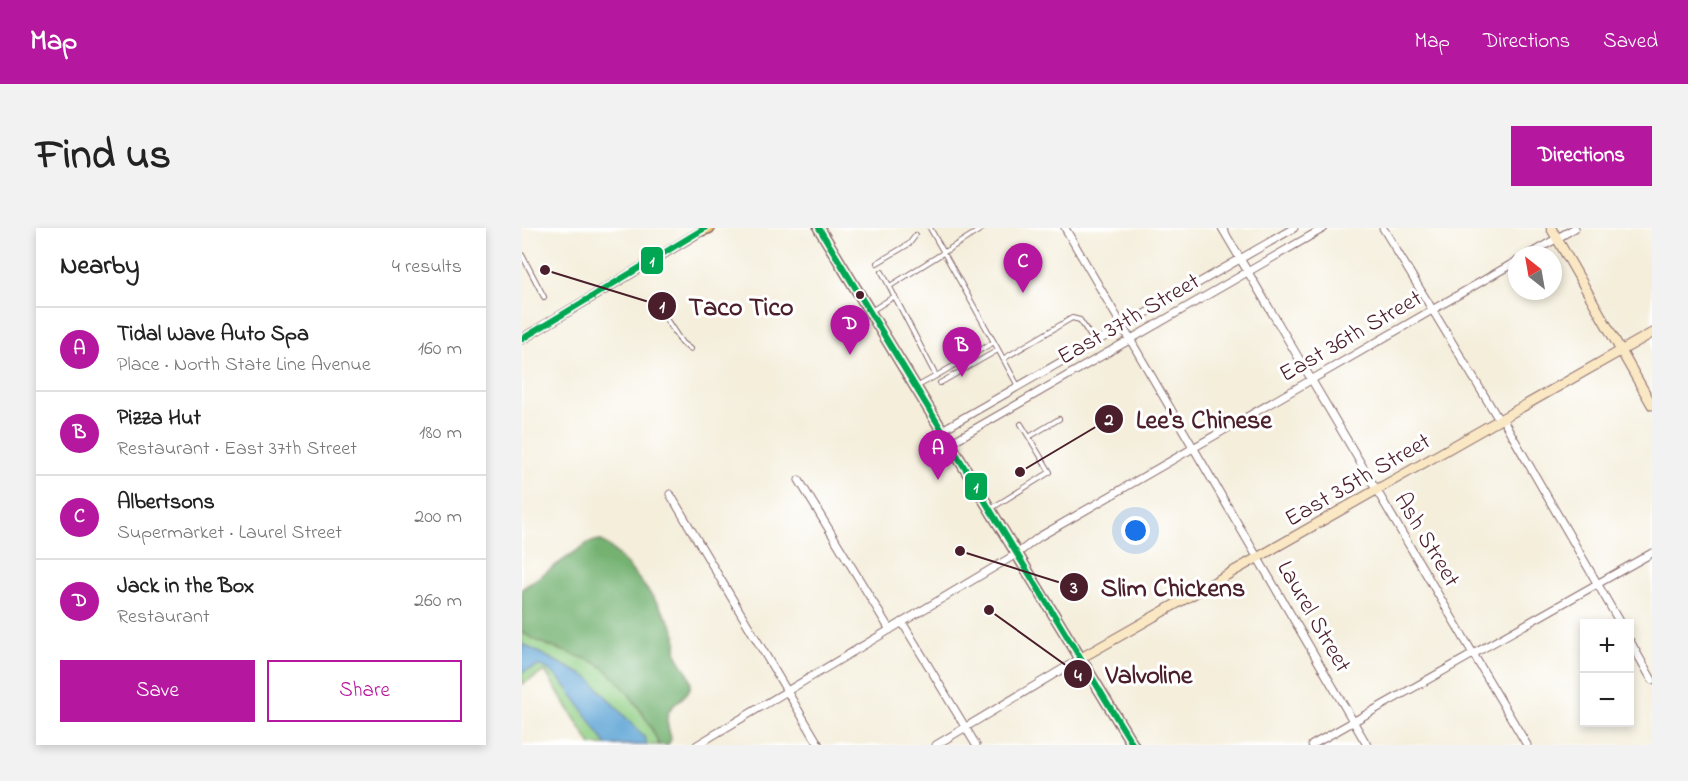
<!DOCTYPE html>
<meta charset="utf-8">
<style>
:root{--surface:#fff;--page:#f2f2f2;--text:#222;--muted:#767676;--line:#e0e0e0;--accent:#b5179e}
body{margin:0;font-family:"Indie Flower",sans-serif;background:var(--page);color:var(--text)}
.controls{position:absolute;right:18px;bottom:18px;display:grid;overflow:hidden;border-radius:0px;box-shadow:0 3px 9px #0003}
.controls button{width:54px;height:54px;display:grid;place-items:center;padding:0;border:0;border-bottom:2px solid var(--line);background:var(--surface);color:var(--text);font:30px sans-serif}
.compass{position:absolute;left:986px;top:18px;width:54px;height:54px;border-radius:50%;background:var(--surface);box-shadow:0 3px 9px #0003;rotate:329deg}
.you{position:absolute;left:614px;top:303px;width:21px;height:21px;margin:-15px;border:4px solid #fff;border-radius:50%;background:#1a73e8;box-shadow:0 0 0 9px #1a73e833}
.badge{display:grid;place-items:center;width:39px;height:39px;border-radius:50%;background:var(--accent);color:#fff;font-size:20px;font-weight:700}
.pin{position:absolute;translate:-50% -50px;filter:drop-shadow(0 2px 3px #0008)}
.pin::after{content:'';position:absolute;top:32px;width:21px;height:18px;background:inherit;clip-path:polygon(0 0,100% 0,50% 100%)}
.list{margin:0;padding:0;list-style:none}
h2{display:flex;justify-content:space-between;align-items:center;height:78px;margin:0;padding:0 24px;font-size:26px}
h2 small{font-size:20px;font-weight:400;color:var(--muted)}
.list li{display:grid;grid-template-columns:39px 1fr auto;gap:18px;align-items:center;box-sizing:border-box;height:84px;padding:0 24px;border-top:2px solid var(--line)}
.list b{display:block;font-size:22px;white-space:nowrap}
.list p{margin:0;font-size:20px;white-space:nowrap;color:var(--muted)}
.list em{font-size:20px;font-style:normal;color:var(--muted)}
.actions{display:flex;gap:12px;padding:18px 24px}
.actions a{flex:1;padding:14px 0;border:2px solid var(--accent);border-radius:0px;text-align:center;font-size:21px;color:var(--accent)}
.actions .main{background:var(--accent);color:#fff}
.map{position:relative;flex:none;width:1130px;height:517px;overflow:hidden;border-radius:0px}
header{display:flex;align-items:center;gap:36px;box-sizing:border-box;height:84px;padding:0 30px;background:var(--accent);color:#fff}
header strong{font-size:28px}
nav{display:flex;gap:33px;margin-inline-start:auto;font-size:21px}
.intro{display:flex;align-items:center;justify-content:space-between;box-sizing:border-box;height:144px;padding:0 36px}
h1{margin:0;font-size:42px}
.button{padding:15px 27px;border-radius:0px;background:var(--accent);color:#fff;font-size:21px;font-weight:700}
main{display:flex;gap:36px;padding:0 36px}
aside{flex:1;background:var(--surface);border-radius:0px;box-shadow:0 3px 9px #0003}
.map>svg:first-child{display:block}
</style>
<header>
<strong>Map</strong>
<nav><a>Map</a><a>Directions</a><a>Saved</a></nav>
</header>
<div class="intro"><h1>Find us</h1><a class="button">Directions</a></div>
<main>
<aside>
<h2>Nearby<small>4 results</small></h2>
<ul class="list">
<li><span class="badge">A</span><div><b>Tidal Wave Auto Spa</b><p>Place · North State Line Avenue</p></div><em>160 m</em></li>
<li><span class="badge">B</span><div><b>Pizza Hut</b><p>Restaurant · East 37th Street</p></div><em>180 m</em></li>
<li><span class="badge">C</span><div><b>Albertsons</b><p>Supermarket · Laurel Street</p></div><em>200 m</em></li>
<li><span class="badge">D</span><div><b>Jack in the Box</b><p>Restaurant</p></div><em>260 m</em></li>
</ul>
<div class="actions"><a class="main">Save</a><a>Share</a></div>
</aside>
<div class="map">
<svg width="1130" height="517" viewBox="0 0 1130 517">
<rect width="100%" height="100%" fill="#fff"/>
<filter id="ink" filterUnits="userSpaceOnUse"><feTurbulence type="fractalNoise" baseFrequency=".0167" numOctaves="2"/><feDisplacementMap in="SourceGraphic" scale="12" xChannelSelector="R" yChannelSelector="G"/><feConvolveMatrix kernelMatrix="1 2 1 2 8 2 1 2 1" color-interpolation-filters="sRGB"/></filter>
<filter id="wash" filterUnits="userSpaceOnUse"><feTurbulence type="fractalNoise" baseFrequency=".008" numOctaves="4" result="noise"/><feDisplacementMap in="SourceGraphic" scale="24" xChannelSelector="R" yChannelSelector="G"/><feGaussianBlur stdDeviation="1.35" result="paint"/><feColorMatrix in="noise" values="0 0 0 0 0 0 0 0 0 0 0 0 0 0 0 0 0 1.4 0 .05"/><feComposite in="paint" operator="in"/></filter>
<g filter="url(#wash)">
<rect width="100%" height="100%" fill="#f4eedb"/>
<path fill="#92cf85" stroke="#6e7758" stroke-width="1.5" d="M0,404c22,15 48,20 72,30 25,11 55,59 65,83h-68l-46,-74 -23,13z"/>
<path fill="#75b272" stroke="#60684e" stroke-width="1.5" d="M77,312c15,4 70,75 76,92 3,7 0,16 2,23 3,10 14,17 14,29 -1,13 -22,19 -24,33 -1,7 3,15 4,22l-3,6h-9c-8,-23 -42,-73 -65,-83 -24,-10 -50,-15 -72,-30v-43l66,-46z"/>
<path fill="#60a6d6" stroke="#556280" stroke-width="1.5" d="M0,416l67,34 56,60 2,7h-40c-14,-17 -47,-78 -68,-79l-17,6z"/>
</g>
<g filter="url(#ink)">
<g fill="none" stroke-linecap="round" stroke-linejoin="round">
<defs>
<path id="lane" d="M0,27l22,42
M355,35l32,-19 7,-9
M360,44l54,104 58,-34 -64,-114
M368,58l93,-58
M137,80l23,35 8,6
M349,83l24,-15
M472,114l24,44
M481,131l69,-41 8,2 15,23
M418,155l58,-33
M396,158l18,-10
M507,209l30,-18
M470,280l58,-36 -29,-48"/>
<path id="street" d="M543,0l302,517
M700,0l305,517
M861,0l116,192
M1006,27l47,-27
M980,190l118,205
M422,201l350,-201
M430,214l372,-214
M277,252l91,150
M148,266l149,251
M380,394l74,123
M1108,413l22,39
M175,517l321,-192 21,-16 478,-276
M414,517l145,-87
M790,517l340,-192"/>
<path id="secondary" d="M1029,0l101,177
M0,111l184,-111
M559,430l571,-325"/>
<path id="primary" d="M297,0l314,517
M181,2l6,-2"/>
</defs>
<use href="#lane" stroke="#866769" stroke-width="6"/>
<use href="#street" stroke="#866769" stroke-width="9"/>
<use href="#secondary" stroke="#866769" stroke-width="11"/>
<use href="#primary" stroke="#866769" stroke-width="13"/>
<use href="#lane" stroke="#fff" stroke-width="4"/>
<use href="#street" stroke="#fff" stroke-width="7"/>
<use href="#secondary" stroke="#fae7c3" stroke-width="9"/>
<use href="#primary" stroke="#f3c26a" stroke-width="10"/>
<defs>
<path id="bus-1" d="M297,0l314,517
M0,111l183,-111"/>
</defs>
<use href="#bus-1" stroke="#fff" stroke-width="10"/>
<use href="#bus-1" stroke="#00a651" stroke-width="6"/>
</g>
</g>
<circle fill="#4a1f2b" stroke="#fff" stroke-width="2" cx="338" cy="67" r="5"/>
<g text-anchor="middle" stroke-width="6" stroke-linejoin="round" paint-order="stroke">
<g font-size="24" fill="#4a1f2b" stroke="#fff">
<text transform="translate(606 90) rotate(-30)" y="8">East 37th Street</text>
<text transform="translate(828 107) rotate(-30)" y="8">East 36th Street</text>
<text transform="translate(835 251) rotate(-30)" y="8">East 35th Street</text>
<text transform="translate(906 311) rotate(59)" y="8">Ash Street</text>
<text transform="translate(793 388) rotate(60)" y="8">Laurel Street</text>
</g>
</g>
<path fill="none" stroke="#4a1f2b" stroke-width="2" d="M23 42L140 78M498 244L587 191M438 323L552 359M467 382L556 446"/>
<g fill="#4a1f2b" stroke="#fff" stroke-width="2">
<circle cx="23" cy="42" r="6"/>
<circle cx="498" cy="244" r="6"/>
<circle cx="438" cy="323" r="6"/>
<circle cx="467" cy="382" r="6"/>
<circle cx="140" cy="78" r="15"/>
<circle cx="587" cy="191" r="15"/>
<circle cx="552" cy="359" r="15"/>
<circle cx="556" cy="446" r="15"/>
</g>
<g font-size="18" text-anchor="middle" font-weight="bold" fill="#fff">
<text x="140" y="84">1</text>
<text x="587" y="197">2</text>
<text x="552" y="365">3</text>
<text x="556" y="453">4</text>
</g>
<g font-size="26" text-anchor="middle" font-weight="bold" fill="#4a1f2b" stroke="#fff" stroke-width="6" stroke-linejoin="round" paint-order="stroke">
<text x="219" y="87">Taco Tico</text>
<text x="682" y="200">Lee's Chinese</text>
<text x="651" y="368">Slim Chickens</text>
<text x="627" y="455">Valvoline</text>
</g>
<g stroke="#fff" stroke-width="2">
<rect x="118" y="18" width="24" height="29" rx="6" fill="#00a651"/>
<rect x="442" y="244" width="24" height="29" rx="6" fill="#00a651"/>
</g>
<g font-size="16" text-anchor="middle" font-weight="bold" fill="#fff">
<text x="130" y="38">1</text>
<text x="454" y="264">1</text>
</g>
</svg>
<div class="controls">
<button>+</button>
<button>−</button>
</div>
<svg class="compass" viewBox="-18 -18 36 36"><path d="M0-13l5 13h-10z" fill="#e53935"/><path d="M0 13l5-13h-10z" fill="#767676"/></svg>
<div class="you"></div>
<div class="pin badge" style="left:416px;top:252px">A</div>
<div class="pin badge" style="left:440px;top:149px">B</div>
<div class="pin badge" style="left:501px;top:65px">C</div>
<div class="pin badge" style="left:328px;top:127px">D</div>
</div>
</main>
